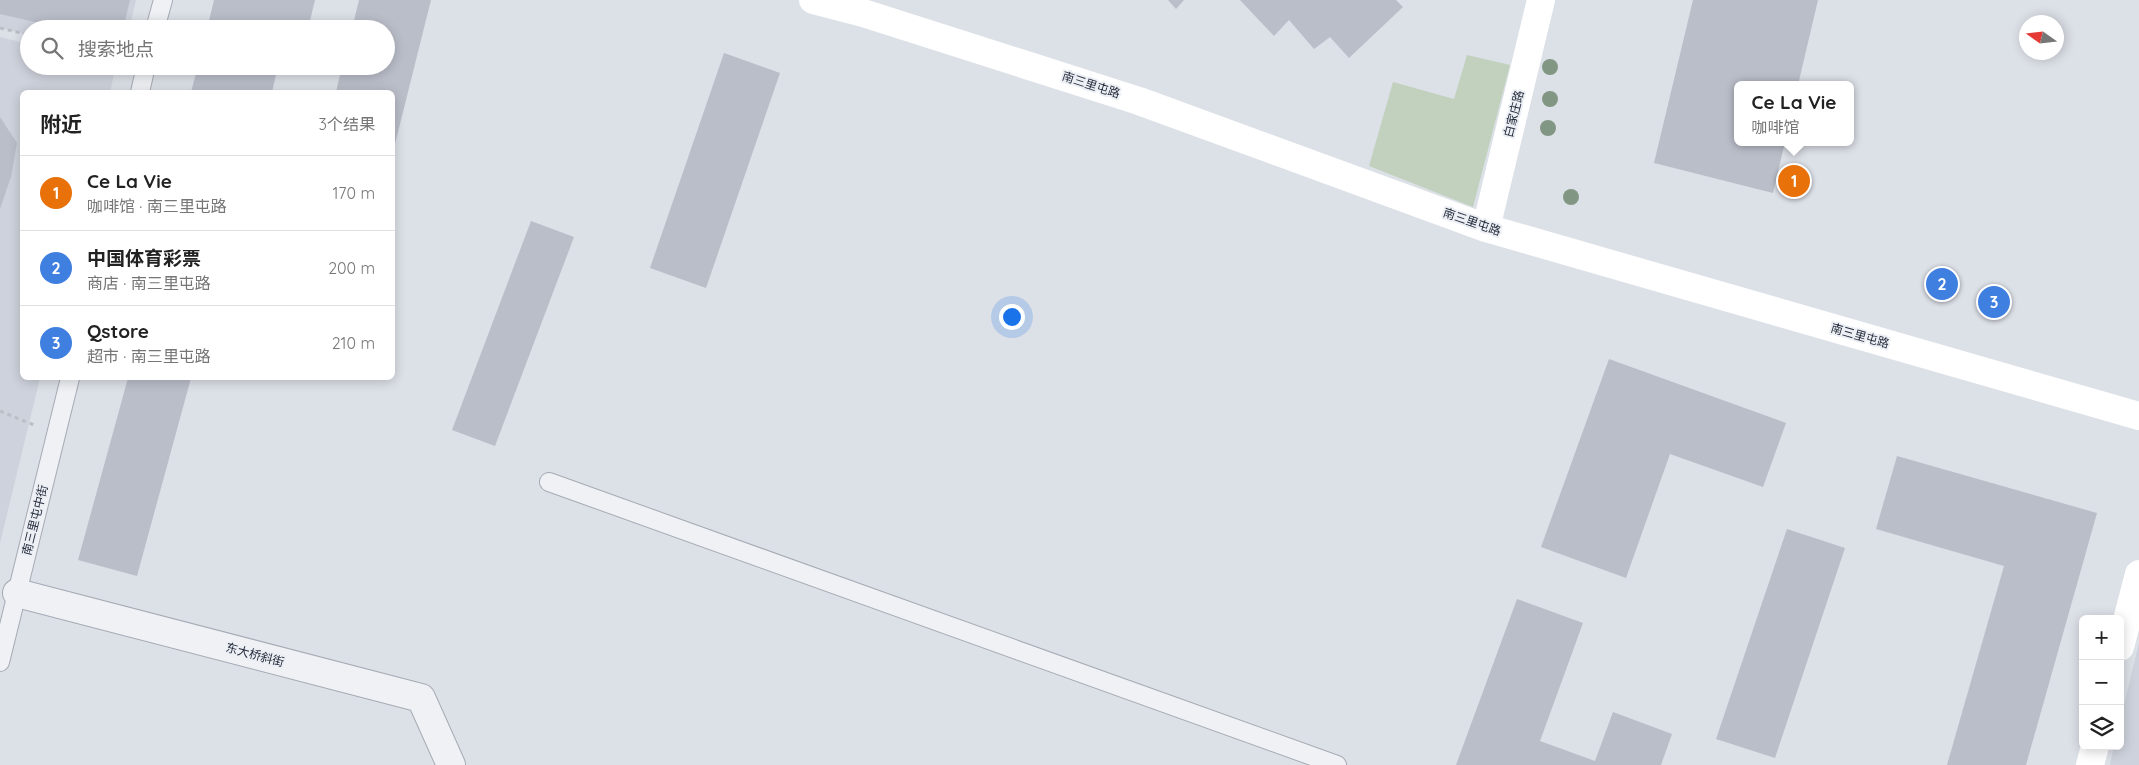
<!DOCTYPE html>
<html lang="zh">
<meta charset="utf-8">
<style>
:root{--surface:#fff;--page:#f6f6f6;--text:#222;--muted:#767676;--line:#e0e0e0;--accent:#ea580c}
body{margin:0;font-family:Quicksand,"Noto Sans SC",sans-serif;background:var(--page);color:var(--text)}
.controls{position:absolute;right:15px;bottom:15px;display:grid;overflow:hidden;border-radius:8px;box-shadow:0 2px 12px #0003}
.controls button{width:45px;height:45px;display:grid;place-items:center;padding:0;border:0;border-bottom:1px solid var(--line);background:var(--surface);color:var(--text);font:25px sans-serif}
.compass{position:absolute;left:2019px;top:15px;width:45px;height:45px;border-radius:50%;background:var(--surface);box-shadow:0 2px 12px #0003;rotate:284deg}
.you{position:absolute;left:1011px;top:316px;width:18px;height:18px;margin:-12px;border:4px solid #fff;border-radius:50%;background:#1a73e8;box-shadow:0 0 0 8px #1a73e833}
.badge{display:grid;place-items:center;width:32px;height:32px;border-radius:50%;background:var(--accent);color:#fff;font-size:16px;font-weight:700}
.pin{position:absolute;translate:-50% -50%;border:2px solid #fff;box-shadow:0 1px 5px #0006}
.popup{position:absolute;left:1734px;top:81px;width:120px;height:65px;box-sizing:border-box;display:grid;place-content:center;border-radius:8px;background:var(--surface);filter:drop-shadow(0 1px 4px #0005);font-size:16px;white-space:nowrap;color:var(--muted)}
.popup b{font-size:19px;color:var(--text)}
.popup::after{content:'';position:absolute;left:50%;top:100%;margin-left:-10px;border:10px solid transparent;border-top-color:var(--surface)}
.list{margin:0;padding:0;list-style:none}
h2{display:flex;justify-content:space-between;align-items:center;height:65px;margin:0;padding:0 20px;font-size:21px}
h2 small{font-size:16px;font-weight:400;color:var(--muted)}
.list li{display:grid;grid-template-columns:32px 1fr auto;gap:15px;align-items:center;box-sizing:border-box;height:75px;padding:0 20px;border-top:1px solid var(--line)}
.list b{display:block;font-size:19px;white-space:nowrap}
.list p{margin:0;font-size:16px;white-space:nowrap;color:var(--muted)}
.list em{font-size:16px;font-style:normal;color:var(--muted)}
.icon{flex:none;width:28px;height:28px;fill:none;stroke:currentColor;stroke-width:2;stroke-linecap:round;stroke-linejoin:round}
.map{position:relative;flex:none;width:2139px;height:765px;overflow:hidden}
.search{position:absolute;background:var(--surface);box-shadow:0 2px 12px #0003;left:20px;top:20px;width:375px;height:55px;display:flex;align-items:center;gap:12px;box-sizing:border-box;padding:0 18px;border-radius:28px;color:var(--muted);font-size:19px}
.panel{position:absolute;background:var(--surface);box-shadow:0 2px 12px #0003;left:20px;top:90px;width:375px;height:290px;border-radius:8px}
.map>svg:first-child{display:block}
</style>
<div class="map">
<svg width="2139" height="765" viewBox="0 0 2139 765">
<rect width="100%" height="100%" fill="#dce0e7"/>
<path fill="#ced2dc" d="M0,0h136l-7,29h-100v6l-29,-7z
M0,37l29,7v22h87l-6,26h-88v286h18l-40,165z
M2139,643v122h-29l4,-19h6v-25z"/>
<path fill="#c1d1bd" d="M1467,55l43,10 -37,142 -104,-41 24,-84 61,17z"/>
<path fill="#babec9" d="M0,0h130l-7,29h-58l-65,-15z
M214,0h101l-7,29h-101z
M359,0h72l-38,152 -1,-60h-56l6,-26h44v-37h-34z
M1168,0h16l-8,9z
M1240,0h156l7,7 -54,51 -19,-21 -16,12 -25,-29 -15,16z
M1693,0h125l-20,85h-60v57h47l-12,51 -119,-30z
M724,53l56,20 -74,215 -56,-20z
M198,66h80l-6,26h-81z
M0,117l17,26 -6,34 -11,32z
M531,221l43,16 -79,209 -43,-16z
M1609,359l177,64 -23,64 -93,-33 -44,124 -85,-31z
M128,378h63l-54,198 -59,-16z
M1897,456l200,57 -71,252h-79l57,-199 -128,-37z
M1787,529l58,19 -70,210 -59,-19z
M1517,599l66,24 -43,118 55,20 18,-49 59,22 -11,31h-205z"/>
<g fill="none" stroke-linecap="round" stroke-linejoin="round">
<defs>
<path id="lane" d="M155,29l8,-29
M140,92l6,-26
M549,482l788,283
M0,662l70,-284"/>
<path id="street" d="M17,593l404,105 30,67"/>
</defs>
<use href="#lane" stroke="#a5aab4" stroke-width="20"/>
<use href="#street" stroke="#a5aab4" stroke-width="30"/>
<path stroke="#bbbec5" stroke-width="3" stroke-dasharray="4 4" stroke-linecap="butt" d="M0,28l29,7
M0,411l34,14"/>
<use href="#lane" stroke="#eff1f5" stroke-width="18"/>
<use href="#street" stroke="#eff1f5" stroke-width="28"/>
<path stroke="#fff" stroke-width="28" d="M813,0l50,13 276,88 347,127 653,188
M1486,228l55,-228
M2120,647l19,-73
M2090,765l5,-19"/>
</g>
<g fill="#829684">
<circle cx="1550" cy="67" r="8"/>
<circle cx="1550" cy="99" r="8"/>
<circle cx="1548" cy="128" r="8"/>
<circle cx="1571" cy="197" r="8"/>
</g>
<g text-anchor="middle" stroke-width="4" stroke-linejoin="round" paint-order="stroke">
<g font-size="12" fill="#262d3d" stroke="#eceff4">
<text transform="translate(1091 85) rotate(18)" y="4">南三里屯路</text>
<text transform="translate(1514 114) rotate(-76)" y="4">白家庄路</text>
<text transform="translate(1472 222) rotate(19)" y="4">南三里屯路</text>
<text transform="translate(1860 336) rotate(16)" y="4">南三里屯路</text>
<text transform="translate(35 520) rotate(-76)" y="4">南三里屯中街</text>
<text transform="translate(255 655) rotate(15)" y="4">东大桥斜街</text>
</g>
</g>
</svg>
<div class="controls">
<button>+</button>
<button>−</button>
<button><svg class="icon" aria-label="layers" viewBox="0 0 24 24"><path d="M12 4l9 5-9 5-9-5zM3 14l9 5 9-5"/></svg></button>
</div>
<svg class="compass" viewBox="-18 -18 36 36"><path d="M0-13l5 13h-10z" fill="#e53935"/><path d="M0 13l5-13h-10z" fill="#767676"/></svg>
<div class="you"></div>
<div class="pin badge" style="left:1794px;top:181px;background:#e8710a">1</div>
<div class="popup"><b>Ce La Vie</b>咖啡馆</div>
<div class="pin badge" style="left:1942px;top:284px;background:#3f7fe0">2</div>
<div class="pin badge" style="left:1994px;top:302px;background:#3f7fe0">3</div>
<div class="search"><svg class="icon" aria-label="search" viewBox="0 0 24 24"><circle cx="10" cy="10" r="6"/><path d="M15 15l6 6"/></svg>搜索地点</div>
<section class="panel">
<h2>附近<small>3个结果</small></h2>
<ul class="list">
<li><span class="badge" style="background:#e8710a">1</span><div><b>Ce La Vie</b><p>咖啡馆 · 南三里屯路</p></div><em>170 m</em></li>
<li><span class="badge" style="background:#3f7fe0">2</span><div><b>中国体育彩票</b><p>商店 · 南三里屯路</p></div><em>200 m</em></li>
<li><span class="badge" style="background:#3f7fe0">3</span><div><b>Qstore</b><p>超市 · 南三里屯路</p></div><em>210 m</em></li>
</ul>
</section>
</div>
